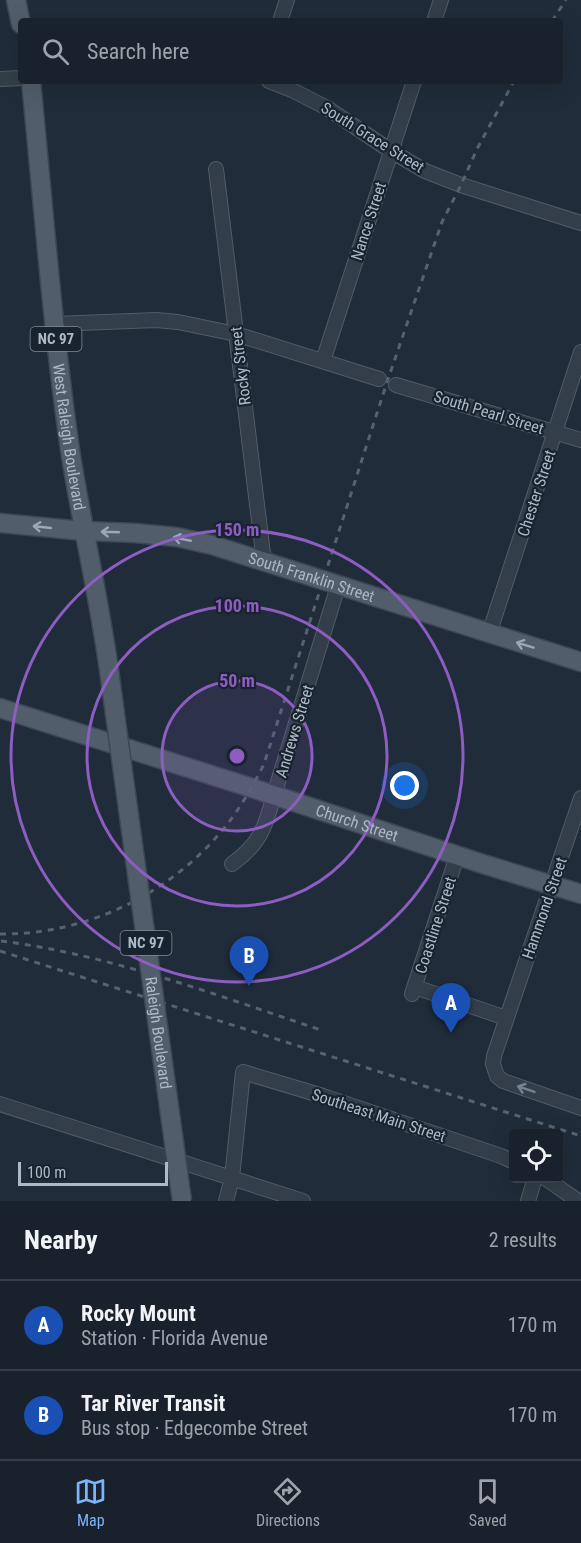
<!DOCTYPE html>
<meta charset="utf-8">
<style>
:root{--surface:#18212c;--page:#212934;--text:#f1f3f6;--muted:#9fa3a9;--line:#363e48;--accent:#7bb4fe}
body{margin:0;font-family:"Roboto Condensed",sans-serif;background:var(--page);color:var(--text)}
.controls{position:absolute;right:18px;bottom:18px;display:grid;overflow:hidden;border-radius:6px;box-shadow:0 6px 24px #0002}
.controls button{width:54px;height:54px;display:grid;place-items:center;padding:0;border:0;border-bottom:2px solid var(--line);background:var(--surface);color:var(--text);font:30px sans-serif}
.scale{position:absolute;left:18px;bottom:15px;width:150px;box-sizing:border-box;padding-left:6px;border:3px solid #aeb9c7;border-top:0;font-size:16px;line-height:21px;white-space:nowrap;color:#aeb9c7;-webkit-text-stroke:4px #19232f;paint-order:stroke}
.you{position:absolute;left:405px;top:786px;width:21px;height:21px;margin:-15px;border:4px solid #fff;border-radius:50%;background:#1a73e8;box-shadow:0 0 0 9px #1a73e833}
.badge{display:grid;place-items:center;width:39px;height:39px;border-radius:50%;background:var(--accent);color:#fff;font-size:20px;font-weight:700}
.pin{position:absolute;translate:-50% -50px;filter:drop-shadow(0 2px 3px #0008)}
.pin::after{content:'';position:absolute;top:32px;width:21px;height:18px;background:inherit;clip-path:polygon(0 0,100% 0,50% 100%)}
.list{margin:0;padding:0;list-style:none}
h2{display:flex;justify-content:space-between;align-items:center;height:78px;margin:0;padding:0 24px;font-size:26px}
h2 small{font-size:20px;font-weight:400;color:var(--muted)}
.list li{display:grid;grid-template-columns:39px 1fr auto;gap:18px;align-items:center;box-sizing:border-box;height:90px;padding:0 24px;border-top:2px solid var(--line)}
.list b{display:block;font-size:22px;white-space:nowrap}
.list p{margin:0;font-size:20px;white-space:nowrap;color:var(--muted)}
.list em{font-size:20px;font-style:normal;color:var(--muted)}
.icon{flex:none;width:33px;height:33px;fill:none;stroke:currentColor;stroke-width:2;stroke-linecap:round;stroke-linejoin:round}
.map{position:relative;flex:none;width:581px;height:1201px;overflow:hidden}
.search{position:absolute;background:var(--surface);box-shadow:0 6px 24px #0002;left:18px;right:18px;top:18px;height:66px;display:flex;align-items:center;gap:15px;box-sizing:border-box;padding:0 21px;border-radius:6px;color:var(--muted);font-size:22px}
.sheet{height:258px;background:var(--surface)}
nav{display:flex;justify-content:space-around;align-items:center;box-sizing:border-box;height:84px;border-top:2px solid var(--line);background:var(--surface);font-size:16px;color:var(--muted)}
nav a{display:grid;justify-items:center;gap:3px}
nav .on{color:var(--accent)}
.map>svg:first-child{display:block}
</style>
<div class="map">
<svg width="581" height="1201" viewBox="0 0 581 1201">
<rect width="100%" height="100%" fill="#202c3a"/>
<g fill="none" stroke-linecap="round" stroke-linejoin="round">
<defs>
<path id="minor" d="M280,21l7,-21
M434,21l7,-21
M0,79l21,-1
M269,81l23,9 35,18 64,43 34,20 36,14 120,38
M216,169l48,393
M54,324l102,-4 22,2 58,12 143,45
M323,361l91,-280
M396,385l185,55
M489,634l92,-282
M581,798l-87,258 -1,8 4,12 6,5 78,27
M232,864c28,-20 33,-36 42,-69l64,-209
M415,987l91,31
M412,994l45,-138
M0,1104l303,97
M545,1178l33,23
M226,1201l6,-23 11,-106 80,24 178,60 13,6
M528,1201l7,-23"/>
<g id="major">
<path d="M16,0l5,24"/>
<path id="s1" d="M31,81c12,121 21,242 38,362 12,81 32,161 42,242"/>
<path id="s2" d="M0,523l84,8 51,2 42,4 35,8 369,117"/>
<path id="s3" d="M0,708l252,80 231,76 98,30"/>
</g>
</defs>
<use href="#minor" stroke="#515c68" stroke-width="16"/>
<use href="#major" stroke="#3d4754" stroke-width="21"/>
<use href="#minor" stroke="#333e4a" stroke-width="14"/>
<use href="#major" stroke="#515d6b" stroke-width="18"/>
<path stroke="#556272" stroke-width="3" stroke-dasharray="6 6" stroke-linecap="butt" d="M552,21l14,-21
M0,934c86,1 171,-40 225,-107 16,-20 28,-41 39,-63l123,-382 55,-160 19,-37 16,-36 37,-68
M1,941c111,14 217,55 323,90
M0,951l581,185"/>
<defs>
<g id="major-bridge">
<path id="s4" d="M111,685l71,516"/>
</g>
</defs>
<use href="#major-bridge" stroke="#3d4754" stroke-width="21" stroke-linecap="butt"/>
<use href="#major-bridge" stroke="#515d6b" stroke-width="18"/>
</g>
<defs><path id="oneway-shaft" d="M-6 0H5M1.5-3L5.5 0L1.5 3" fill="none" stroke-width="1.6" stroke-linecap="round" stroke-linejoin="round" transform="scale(1.5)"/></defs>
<g stroke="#9ba7b5">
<use href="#oneway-shaft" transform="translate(42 527) rotate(-174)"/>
<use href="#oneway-shaft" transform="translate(110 532) rotate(-178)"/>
<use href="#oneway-shaft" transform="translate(182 539) rotate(-169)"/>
<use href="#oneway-shaft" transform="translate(525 645) rotate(-163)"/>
</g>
<use stroke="#77828f" href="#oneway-shaft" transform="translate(526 1089) rotate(-161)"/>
<circle cx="237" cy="756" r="75" fill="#8d5dc2" fill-opacity=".12"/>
<g fill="none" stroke="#8d5dc2" stroke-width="3">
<circle cx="237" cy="756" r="75"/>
<circle cx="237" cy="756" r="150"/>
<circle cx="237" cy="756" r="226"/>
</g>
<g text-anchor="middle" stroke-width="4.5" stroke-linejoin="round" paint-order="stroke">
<g fill="#19232f" stroke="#818c99" stroke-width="1.5">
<rect x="30.5" y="327" width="51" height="24" rx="4.5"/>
<rect x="120.5" y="931" width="51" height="24" rx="4.5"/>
</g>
<g font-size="15" font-weight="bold" fill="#aeb9c7">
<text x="56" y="344">NC 97</text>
<text x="146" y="948">NC 97</text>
</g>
<g font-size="16" fill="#aeb9c7" stroke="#19232f">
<text transform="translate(373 137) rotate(32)" y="6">South Grace Street</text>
<text transform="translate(368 221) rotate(-72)" y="6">Nance Street</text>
<text transform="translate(240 366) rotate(-97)" y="6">Rocky Street</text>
<text transform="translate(489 412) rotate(17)" y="6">South Pearl Street</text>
<text dy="6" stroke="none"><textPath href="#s1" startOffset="358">West Raleigh Boulevard</textPath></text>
<text transform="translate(536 493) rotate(-72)" y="6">Chester Street</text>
<text dy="6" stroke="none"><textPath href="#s2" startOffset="318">South Franklin Street</textPath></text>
<text transform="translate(294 731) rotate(-73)" y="6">Andrews Street</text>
<text dy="6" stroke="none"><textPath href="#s3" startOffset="375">Church Street</textPath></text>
<text transform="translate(544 908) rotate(-71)" y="6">Hammond Street</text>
<text transform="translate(435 925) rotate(-72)" y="6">Coastline Street</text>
<text dy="6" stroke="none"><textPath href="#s4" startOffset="351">Raleigh Boulevard</textPath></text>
<text transform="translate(379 1115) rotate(18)" y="6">Southeast Main Street</text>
</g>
</g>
<circle cx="237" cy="756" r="9" fill="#8d5dc2" stroke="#19232f" stroke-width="3"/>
<g font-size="18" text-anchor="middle" font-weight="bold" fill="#8d5dc2" stroke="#19232f" stroke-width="4.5" stroke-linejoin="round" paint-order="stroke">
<text x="237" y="536">150 m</text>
<text x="237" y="612">100 m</text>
<text x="237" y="687">50 m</text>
</g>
</svg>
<div class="controls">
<button><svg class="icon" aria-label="locate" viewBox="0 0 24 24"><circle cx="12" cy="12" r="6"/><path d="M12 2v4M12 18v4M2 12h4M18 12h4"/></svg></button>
</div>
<div class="scale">100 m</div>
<div class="you"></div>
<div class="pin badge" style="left:451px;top:1033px;background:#1a4fb4">A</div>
<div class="pin badge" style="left:249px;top:986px;background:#1a4fb4">B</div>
<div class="search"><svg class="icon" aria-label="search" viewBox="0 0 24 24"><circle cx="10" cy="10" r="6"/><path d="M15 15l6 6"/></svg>Search here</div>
</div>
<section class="sheet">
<h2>Nearby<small>2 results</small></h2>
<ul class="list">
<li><span class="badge" style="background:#1a4fb4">A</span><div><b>Rocky Mount</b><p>Station · Florida Avenue</p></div><em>170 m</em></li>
<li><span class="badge" style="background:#1a4fb4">B</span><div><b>Tar River Transit</b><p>Bus stop · Edgecombe Street</p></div><em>170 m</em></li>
</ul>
</section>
<nav>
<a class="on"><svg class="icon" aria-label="map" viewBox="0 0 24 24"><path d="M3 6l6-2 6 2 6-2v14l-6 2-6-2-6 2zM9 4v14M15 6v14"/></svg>Map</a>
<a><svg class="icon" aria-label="directions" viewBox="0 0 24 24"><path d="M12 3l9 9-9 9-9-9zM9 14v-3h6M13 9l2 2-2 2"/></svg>Directions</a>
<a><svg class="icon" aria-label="saved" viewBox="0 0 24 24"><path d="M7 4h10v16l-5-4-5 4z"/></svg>Saved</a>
</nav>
